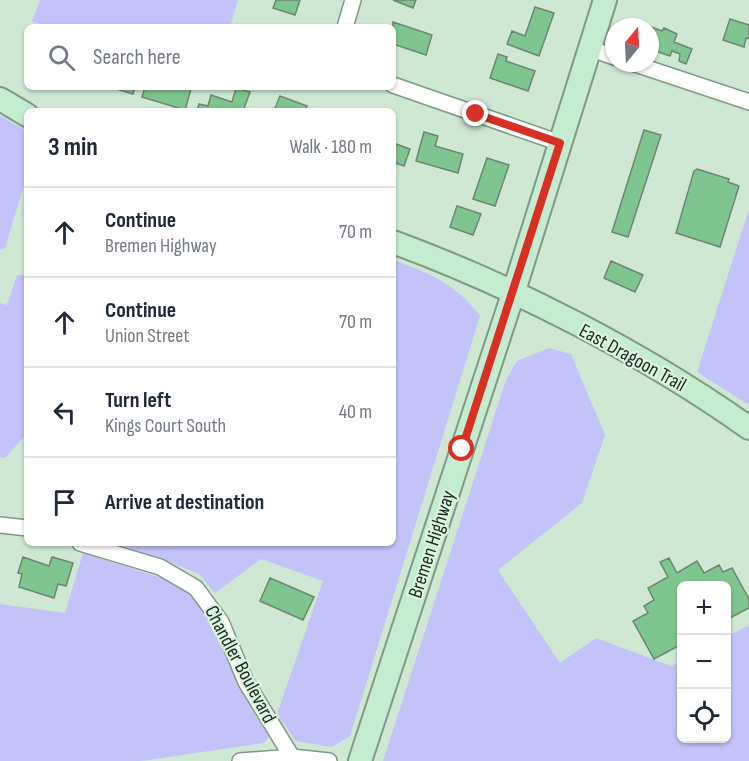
<!DOCTYPE html>
<meta charset="utf-8">
<style>
:root{--surface:#fff;--page:#f6f6f7;--text:#1f2937;--muted:#747a83;--line:#e0e1e3}
body{margin:0;font-family:"Sofia Sans Condensed",sans-serif;background:var(--page);color:var(--text)}
.controls{position:absolute;right:18px;bottom:18px;display:grid;overflow:hidden;border-radius:9px;box-shadow:0 2px 4px #0004}
.controls button{width:54px;height:54px;display:grid;place-items:center;padding:0;border:0;border-bottom:2px solid var(--line);background:var(--surface);color:var(--text);font:30px sans-serif}
.compass{position:absolute;left:605px;top:18px;width:54px;height:54px;border-radius:50%;background:var(--surface);box-shadow:0 2px 4px #0004;rotate:18deg}
.stop{position:absolute;width:18px;height:18px;margin:-14px;border:4px solid #d93025;border-radius:50%;background:#fff}
.stop.end{background:#d93025;border-color:#fff;box-shadow:0 2px 6px #0008}
.list{margin:0;padding:0;list-style:none}
h2{display:flex;justify-content:space-between;align-items:center;height:78px;margin:0;padding:0 24px;font-size:26px}
h2 small{font-size:20px;font-weight:400;color:var(--muted)}
.list li{display:grid;grid-template-columns:39px 1fr auto;gap:18px;align-items:center;box-sizing:border-box;height:90px;padding:0 24px;border-top:2px solid var(--line)}
.list b{display:block;font-size:22px;white-space:nowrap}
.list p{margin:0;font-size:20px;white-space:nowrap;color:var(--muted)}
.list em{font-size:20px;font-style:normal;color:var(--muted)}
.icon{flex:none;width:33px;height:33px;fill:none;stroke:currentColor;stroke-width:2;stroke-linecap:round;stroke-linejoin:round}
.map{position:relative;flex:none;width:749px;height:761px;overflow:hidden}
.search{position:absolute;background:var(--surface);box-shadow:0 2px 4px #0004;left:24px;top:24px;width:372px;height:66px;display:flex;align-items:center;gap:15px;box-sizing:border-box;padding:0 21px;border-radius:9px;color:var(--muted);font-size:22px}
.panel{position:absolute;background:var(--surface);box-shadow:0 2px 4px #0004;left:24px;top:108px;width:372px;height:438px;border-radius:9px}
.map>svg:first-child{display:block}
</style>
<div class="map">
<svg width="749" height="761" viewBox="0 0 749 761">
<rect width="100%" height="100%" fill="#cee8d3"/>
<path fill="#c3c3f9" d="M40,0h198l-8,27h-179l-19,-6z
M0,116l27,15v44l-22,73 -5,2z
M749,209v196l-52,-33z
M393,260c37,13 63,24 87,56l-130,420 -18,11 -36,-6 -19,-27 46,-133 -62,-22 -46,34 -16,-19 -39,-16 -46,-15h279z
M17,275h10v165l-3,-3 -19,21 -5,-1v-154l7,2z
M549,348l22,6 34,81 -23,68 -84,67 62,93 36,-25 75,28 10,-5 1,77h44l1,-101 22,-12v136h-366l123,-381 11,-19z
M83,553l91,29 28,19 34,78 21,39 13,18 -6,7 -123,18h-141v-157l65,9z"/>
<path fill="#7fc58f" stroke="#6f8573" stroke-width="1.5" d="M276,0h24l-5,15 -22,-7z
M393,0h23l-3,8z
M535,7l19,6 -15,43 -32,-12 5,-13 13,5z
M730,19l19,6v14l-3,-1 -2,9 -21,-7z
M393,22l39,13 -6,20 -33,-11z
M651,27l11,4 2,-3 13,6 -3,8 18,7 -6,15 -7,-3 1,-7 -8,-3 -2,5 -20,-7z
M498,54l9,3 -1,4 29,10 -7,20 -38,-13z
M110,87h25l-2,7z
M145,87h38l8,2 -6,21 -43,-13z
M236,88l14,4 -7,19h-46l2,-7 9,2 3,-11 21,7z
M280,96l27,10 -2,5h-31z
M644,130l17,5 -33,102 -16,-5z
M424,132l14,4 -3,10 28,8 -5,19 -42,-12z
M396,144l14,5 -6,17 -11,-4z
M487,158l22,7 -14,41 -22,-7z
M697,169l32,10 -1,3 11,4 -19,61 -44,-14 18,-62z
M457,206l24,8 -8,21 -23,-8z
M611,261l32,14 -8,17 -31,-14z
M23,557l26,9 3,-9 21,6 -7,23 -8,-2 -4,14 -35,-11 3,-13 -4,-1z
M669,558l8,15 20,-12 7,12 15,-8 4,7 9,-4 17,31v9l-23,12v-34h-44v58l-28,15 -21,-38 15,-8 -4,-7 10,-6 -6,-12 20,-11 -8,-15z
M270,578l44,19 -11,23 -43,-19z"/>
<g fill="none" stroke-linecap="round" stroke-linejoin="round">
<defs>
<path id="street" d="M345,27l8,-27
M589,48l25,9
M632,63l117,39
M393,85l167,58
M0,525l27,3
M80,543l80,24 36,21 25,34 25,60 46,75
M240,761l52,-4 37,4"/>
<path id="secondary" d="M0,99l27,16
M393,242c120,44 252,112 356,186
M360,761l153,-467 92,-294"/>
</defs>
<use href="#street" stroke="#819885" stroke-width="18"/>
<use href="#secondary" stroke="#819885" stroke-width="26"/>
<use href="#street" stroke="#fff" stroke-width="15"/>
<use href="#secondary" stroke="#c3ecd1" stroke-width="22"/>
</g>
<g fill="none" stroke-linecap="round" stroke-linejoin="round">
<path stroke="#d93025" stroke-width="8" d="M462,449l98,-306 -84,-29"/>
</g>
<g text-anchor="middle" stroke-width="4.5" stroke-linejoin="round" paint-order="stroke">
<g font-size="20" fill="#1d271f" stroke="#dbf5e0">
<text transform="translate(633 357) rotate(29)" y="7">East Dragoon Trail</text>
<text transform="translate(431 544) rotate(-72)" y="7">Bremen Highway</text>
<text transform="translate(241 664) rotate(62)" y="7">Chandler Boulevard</text>
</g>
</g>
</svg>
<div class="controls">
<button>+</button>
<button>−</button>
<button><svg class="icon" aria-label="locate" viewBox="0 0 24 24"><circle cx="12" cy="12" r="6"/><path d="M12 2v4M12 18v4M2 12h4M18 12h4"/></svg></button>
</div>
<svg class="compass" viewBox="-18 -18 36 36"><path d="M0-13l5 13h-10z" fill="#e53935"/><path d="M0 13l5-13h-10z" fill="#747a83"/></svg>
<div class="stop" style="left:462px;top:449px"></div>
<div class="stop end" style="left:476px;top:114px"></div>
<div class="search"><svg class="icon" aria-label="search" viewBox="0 0 24 24"><circle cx="10" cy="10" r="6"/><path d="M15 15l6 6"/></svg>Search here</div>
<section class="panel">
<h2>3 min<small>Walk · 180 m</small></h2>
<ul class="list">
<li><svg class="icon" aria-label="ahead" viewBox="0 0 24 24"><path d="M12 20V5M6 11l6-6 6 6"/></svg><div><b>Continue</b><p>Bremen Highway</p></div><em>70 m</em></li>
<li><svg class="icon" aria-label="ahead" viewBox="0 0 24 24"><path d="M12 20V5M6 11l6-6 6 6"/></svg><div><b>Continue</b><p>Union Street</p></div><em>70 m</em></li>
<li><svg class="icon" aria-label="left" viewBox="0 0 24 24"><path d="M17 20v-9H6M10 6l-5 5 5 5"/></svg><div><b>Turn left</b><p>Kings Court South</p></div><em>40 m</em></li>
<li><svg class="icon" aria-label="arrive" viewBox="0 0 24 24"><path d="M6 21V4h12l-3 4 3 4H6"/></svg><div><b>Arrive at destination</b></div></li>
</ul>
</section>
</div>
